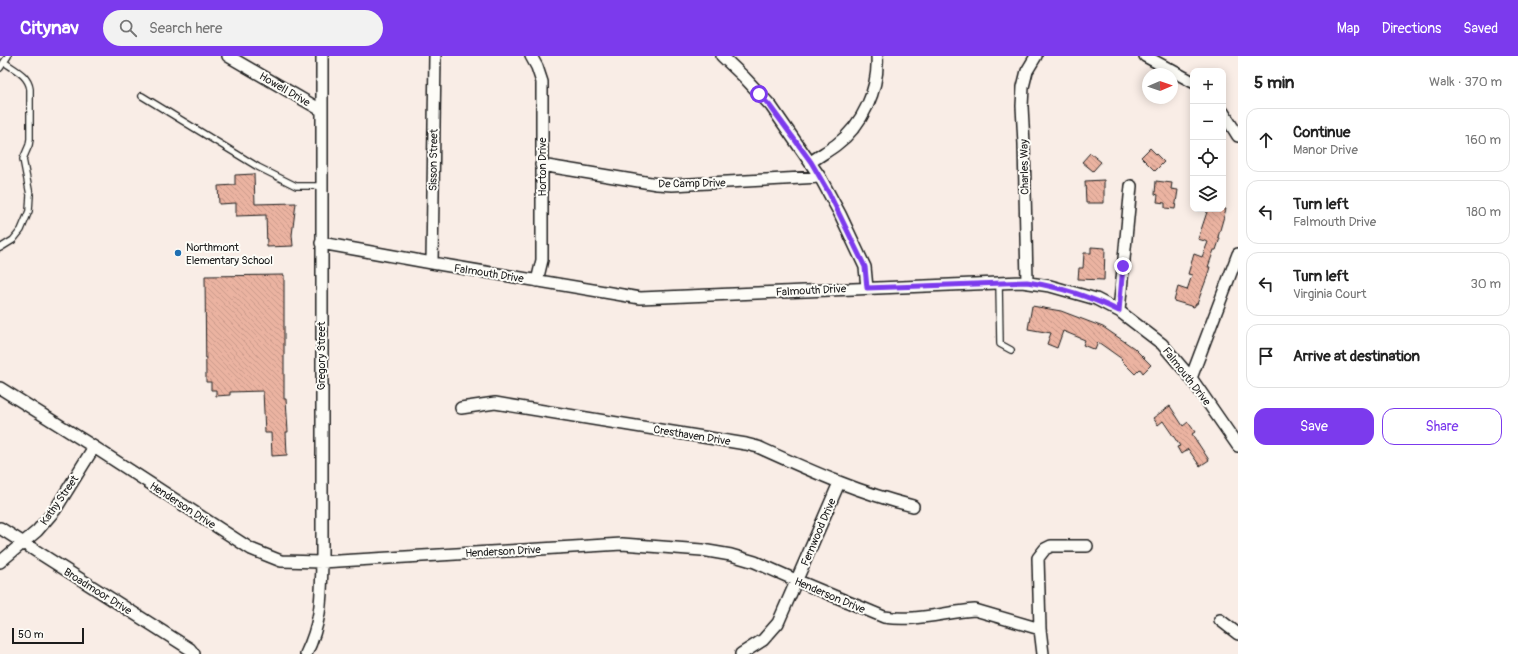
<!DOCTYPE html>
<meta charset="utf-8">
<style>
:root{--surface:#fff;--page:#f2f2f2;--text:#222;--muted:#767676;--line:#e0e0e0;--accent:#7c3aed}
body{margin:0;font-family:Pangolin,sans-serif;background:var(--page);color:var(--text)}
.controls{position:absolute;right:12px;top:12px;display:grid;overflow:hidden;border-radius:8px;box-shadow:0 2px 10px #0003}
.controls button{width:36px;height:36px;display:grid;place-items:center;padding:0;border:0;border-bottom:1px solid var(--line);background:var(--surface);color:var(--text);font:20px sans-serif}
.compass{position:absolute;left:1142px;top:12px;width:36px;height:36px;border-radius:50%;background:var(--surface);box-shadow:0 2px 10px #0003;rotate:88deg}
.scale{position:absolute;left:12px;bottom:10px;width:72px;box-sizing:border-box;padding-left:4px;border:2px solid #1c1c1c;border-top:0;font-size:11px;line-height:14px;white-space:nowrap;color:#1c1c1c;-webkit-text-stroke:3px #fdfcf7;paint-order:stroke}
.stop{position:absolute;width:12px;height:12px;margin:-9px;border:3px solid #7c3aed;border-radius:50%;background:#fff}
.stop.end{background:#7c3aed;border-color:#fff;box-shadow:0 1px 4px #0008}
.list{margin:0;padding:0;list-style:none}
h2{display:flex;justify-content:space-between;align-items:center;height:52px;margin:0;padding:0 16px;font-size:17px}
h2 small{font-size:13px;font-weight:400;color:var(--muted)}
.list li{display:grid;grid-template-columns:26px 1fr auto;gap:12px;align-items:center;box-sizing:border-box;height:64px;margin:0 8px 8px;padding:0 8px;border:1px solid var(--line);border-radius:12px}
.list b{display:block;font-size:15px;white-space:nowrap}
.list p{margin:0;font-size:13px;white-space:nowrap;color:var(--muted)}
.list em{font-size:13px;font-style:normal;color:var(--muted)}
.actions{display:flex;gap:8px;padding:12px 16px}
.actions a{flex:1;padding:9px 0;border:1px solid var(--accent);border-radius:12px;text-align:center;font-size:14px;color:var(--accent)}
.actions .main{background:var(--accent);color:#fff}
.icon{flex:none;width:22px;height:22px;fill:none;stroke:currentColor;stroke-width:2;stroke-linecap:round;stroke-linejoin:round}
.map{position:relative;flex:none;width:1238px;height:598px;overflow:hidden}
header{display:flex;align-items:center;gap:24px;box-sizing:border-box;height:56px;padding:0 20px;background:var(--accent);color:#fff}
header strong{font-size:19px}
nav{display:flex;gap:22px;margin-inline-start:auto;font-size:14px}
.search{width:280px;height:36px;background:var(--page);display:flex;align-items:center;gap:10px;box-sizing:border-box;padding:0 14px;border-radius:22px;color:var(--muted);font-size:15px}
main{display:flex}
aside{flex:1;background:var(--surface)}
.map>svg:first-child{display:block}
</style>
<header>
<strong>Citynav</strong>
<div class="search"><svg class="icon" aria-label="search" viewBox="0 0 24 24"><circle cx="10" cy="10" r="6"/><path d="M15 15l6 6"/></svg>Search here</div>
<nav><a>Map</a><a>Directions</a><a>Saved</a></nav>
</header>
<main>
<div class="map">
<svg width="1238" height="598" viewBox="0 0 1238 598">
<defs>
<pattern id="building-back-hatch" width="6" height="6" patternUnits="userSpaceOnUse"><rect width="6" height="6" fill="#ebb3a1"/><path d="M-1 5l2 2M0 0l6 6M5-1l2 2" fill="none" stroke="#c9998a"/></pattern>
</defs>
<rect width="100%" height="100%" fill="#f9ede6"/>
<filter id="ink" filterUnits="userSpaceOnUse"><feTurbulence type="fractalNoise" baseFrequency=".025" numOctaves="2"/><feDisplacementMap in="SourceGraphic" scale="8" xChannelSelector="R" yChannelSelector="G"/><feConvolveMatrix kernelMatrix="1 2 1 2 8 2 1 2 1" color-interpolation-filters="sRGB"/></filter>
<g filter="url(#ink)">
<path fill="url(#building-back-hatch)" stroke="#1c1c1c" d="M1150,92l14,14 -9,9 -14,-14z
M1090,97l11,9 -8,9 -11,-9z
M254,118l1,30 41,-1 -4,32 1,11 -26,1 -1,-32 -30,1v-13l-17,1 -1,-18 17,-1v-10z
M1104,124v23h-18l-1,-22z
M1156,125l16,2 -1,6 7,1 -3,19 -10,-1v-5l-8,-1 1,-7 -3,-1z
M1208,153h18l-8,28 2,1 -4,12h-2l-6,17h2l-4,13 -9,24h-1l-2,3 -20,-6 4,-14 9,3 5,-15 -4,-1 6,-20 8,3 6,-15 -10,-3z
M1091,191l14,1 -1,32 -26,-1 1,-11h4l1,-15h7z
M284,219v124h2l2,33h-2l1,23 -15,1 -1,-23h-6l-2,-42 -33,1v3l-14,1v-6h-5v-8h-5l-1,-106z
M1032,250l29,5 42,16 31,21 17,17 -8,8 -3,-4 -5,5 -14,-14 1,-1 -24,-17 -3,8 -12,-5 2,-5 -22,-9 -6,17 -10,-4 4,-11 -23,-4z
M1170,350l13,20 5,-4 7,10 -3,2 17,26 -9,6 -12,-17 -7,5 -4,-7 3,-1 -17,-25 -5,4 -5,-7z"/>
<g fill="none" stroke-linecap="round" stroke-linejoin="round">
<defs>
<path id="lane" d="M4,6l4,-6
M0,12l4,-6c11,8 24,13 26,27v50l-1,6 -6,14 7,36 -1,16 -8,19 -8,10 -13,8
M142,40l116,71 38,19h26
M999,227l1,61 11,6"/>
<path id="street" d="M228,0l93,54
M531,0l6,11 5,15v178l-5,21
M722,0l22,21 27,29 49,71 20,37 25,53 2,21
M1145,0l48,26
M1223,56l15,24
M811,106c8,-6 17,-11 25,-17 27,-20 43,-56 41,-89
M541,109l116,19 15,1 148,-8
M321,187l111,20 208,35 382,-16 28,4 46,13 23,12 43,33 29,34 47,68
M432,207l3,-207
M1027,226l-3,-138 -2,-38 1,-19 4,-16 9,-15
M1119,255l12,-125
M1191,322l47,-124
M0,332l94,59 157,102 30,12 41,1 300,-18 80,6 29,5 24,7 43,19 86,36c31,5 60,-5 91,-7l65,19
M461,352l34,-5 251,41 12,3c51,23 101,46 155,59
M0,472l190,121 4,5
M0,506l37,-31 18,-21 39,-63
M1220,564l18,14
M306,598c16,-33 15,-57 16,-92v-506
M741,598l22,-14 15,-17 61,-140
M1043,598l-3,-25 -2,-71 7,-9 6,-3h36"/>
</defs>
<use href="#lane" stroke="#1c1c1c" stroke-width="8"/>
<use href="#street" stroke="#1c1c1c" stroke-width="14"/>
<use href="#lane" stroke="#fdfcf7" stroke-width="5.5"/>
<use href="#street" stroke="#fdfcf7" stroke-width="11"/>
</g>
</g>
<g fill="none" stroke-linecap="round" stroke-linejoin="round" filter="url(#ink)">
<path stroke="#7c3aed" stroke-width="5" d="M759,38l11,12 41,56 18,31 36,74 2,21 160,-6c33,5 62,14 92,29l4,-45"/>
</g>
<circle fill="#1f6fb2" stroke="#fdfcf7" stroke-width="1.5" cx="178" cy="197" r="4"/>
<g text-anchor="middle" stroke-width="4" stroke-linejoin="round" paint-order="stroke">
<g font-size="11" fill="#1c1c1c" stroke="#fdfcf7">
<text transform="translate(285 33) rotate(30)" y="4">Howell Drive</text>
<text transform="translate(433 104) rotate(-89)" y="4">Sisson Street</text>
<text transform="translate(542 111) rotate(-90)" y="4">Horton Drive</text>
<text transform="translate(1024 111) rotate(-91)" y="4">Charles Way</text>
<text transform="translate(692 127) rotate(-1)" y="4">De Camp Drive</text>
<text transform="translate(489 217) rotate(9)" y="4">Falmouth Drive</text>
<text transform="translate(811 234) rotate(-3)" y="4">Falmouth Drive</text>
<text transform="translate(321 300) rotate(-90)" y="4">Gregory Street</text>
<text transform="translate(1187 320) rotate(52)" y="4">Falmouth Drive</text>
<text transform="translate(692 379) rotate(9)" y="4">Cresthaven Drive</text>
<text transform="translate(59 444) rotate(-55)" y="4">Kathy Street</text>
<text transform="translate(183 449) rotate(33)" y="4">Henderson Drive</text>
<text transform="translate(818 476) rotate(-67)" y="4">Fernwood Drive</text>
<text transform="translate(503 495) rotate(-3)" y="4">Henderson Drive</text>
<text transform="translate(98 535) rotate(32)" y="4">Broadmoor Drive</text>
<text transform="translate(830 539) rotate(23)" y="4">Henderson Drive</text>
</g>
<g font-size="11" fill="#1c1c1c" stroke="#fdfcf7" text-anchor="start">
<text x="186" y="195">Northmont<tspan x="186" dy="13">Elementary School</tspan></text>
</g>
</g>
</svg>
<div class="controls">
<button>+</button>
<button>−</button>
<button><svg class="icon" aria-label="locate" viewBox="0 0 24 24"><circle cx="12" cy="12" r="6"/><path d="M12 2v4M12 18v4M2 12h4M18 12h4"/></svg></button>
<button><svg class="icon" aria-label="layers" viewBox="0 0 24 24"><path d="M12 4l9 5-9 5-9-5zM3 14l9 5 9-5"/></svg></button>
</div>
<svg class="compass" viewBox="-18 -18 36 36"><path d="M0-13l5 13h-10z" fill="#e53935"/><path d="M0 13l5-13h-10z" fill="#767676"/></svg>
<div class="scale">50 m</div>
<div class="stop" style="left:759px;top:38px"></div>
<div class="stop end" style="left:1123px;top:210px"></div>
</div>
<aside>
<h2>5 min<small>Walk · 370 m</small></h2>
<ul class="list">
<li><svg class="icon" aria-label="ahead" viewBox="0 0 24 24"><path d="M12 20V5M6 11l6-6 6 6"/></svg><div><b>Continue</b><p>Manor Drive</p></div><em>160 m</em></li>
<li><svg class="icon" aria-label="left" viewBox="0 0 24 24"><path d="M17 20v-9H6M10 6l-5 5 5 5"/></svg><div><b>Turn left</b><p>Falmouth Drive</p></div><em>180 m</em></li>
<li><svg class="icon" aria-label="left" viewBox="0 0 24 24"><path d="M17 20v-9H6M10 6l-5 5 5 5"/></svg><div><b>Turn left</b><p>Virginia Court</p></div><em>30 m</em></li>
<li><svg class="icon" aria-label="arrive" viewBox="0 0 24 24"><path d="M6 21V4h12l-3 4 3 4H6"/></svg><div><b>Arrive at destination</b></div></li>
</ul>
<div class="actions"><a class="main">Save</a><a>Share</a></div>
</aside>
</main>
